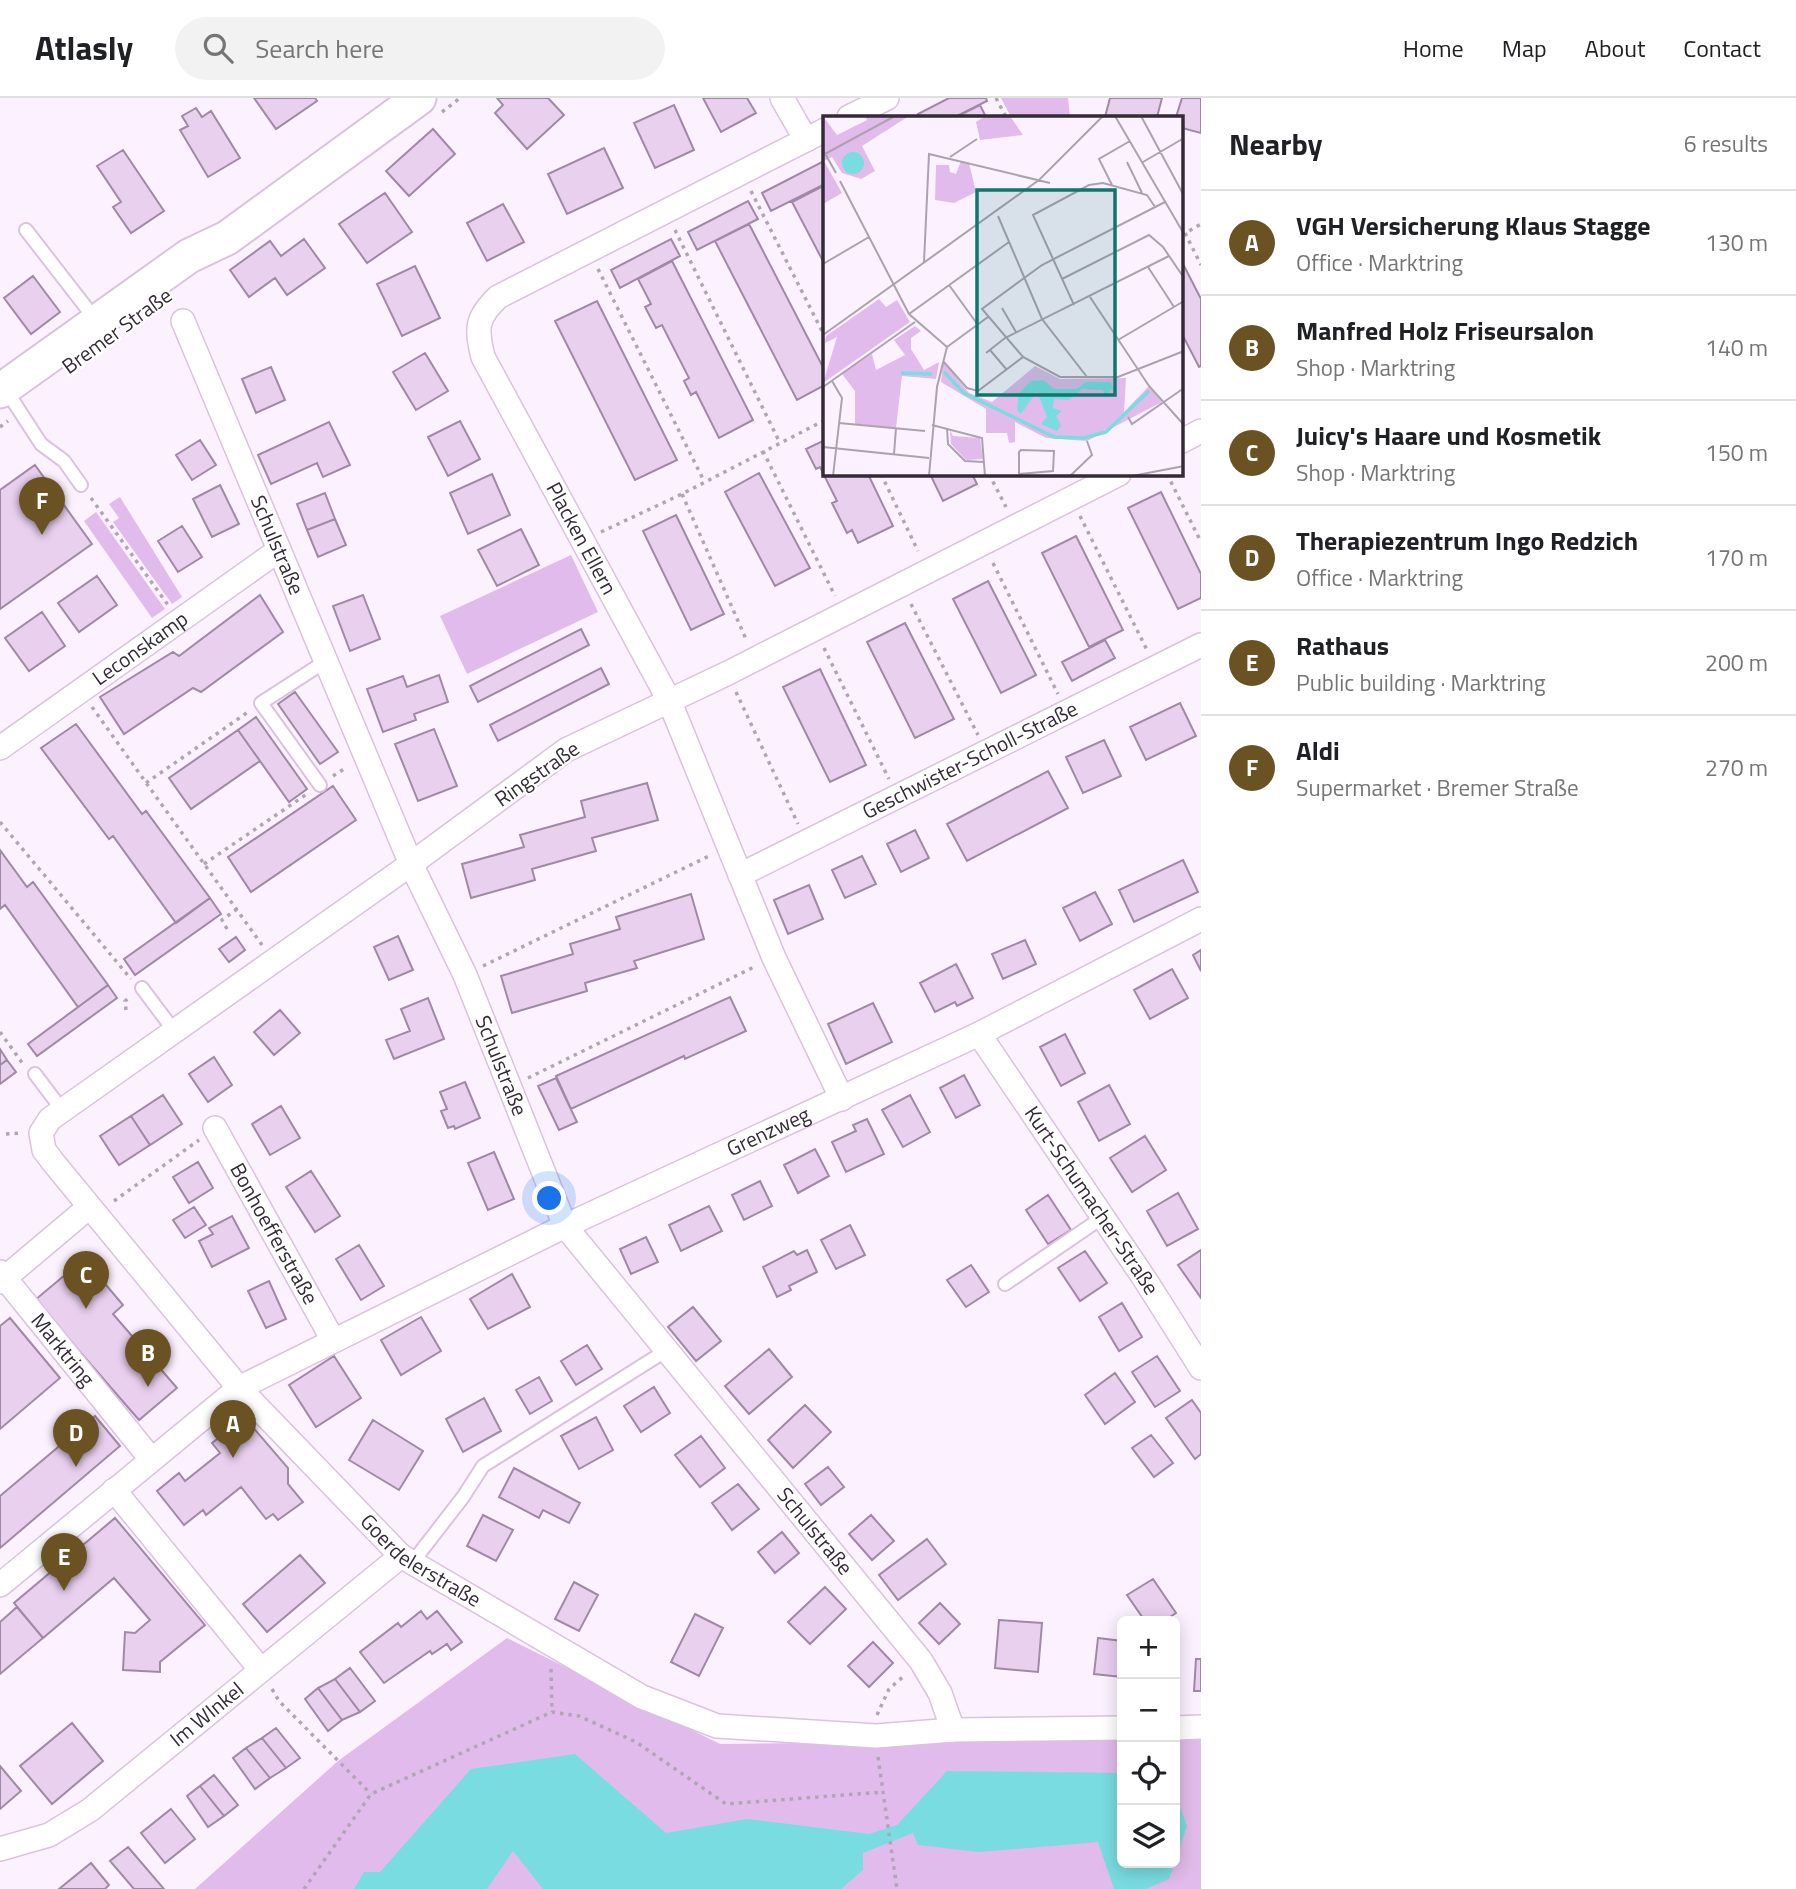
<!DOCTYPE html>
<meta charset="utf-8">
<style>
:root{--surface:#fff;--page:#f2f2f2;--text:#202124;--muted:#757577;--line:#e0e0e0;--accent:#6a5223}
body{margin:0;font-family:"Titillium Web",sans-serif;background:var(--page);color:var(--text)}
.controls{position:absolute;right:21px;bottom:21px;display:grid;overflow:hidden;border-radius:10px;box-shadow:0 4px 18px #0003}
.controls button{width:63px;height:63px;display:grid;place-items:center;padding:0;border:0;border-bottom:2px solid var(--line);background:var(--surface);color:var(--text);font:35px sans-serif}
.you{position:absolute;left:550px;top:1101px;width:24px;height:24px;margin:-18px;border:5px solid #fff;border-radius:50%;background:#1a73e8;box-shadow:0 0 0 10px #1a73e833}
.badge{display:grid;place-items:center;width:46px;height:46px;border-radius:50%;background:var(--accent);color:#fff;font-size:23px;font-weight:700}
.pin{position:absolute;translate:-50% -58px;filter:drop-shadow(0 2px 4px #0008)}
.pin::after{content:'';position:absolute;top:37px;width:24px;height:21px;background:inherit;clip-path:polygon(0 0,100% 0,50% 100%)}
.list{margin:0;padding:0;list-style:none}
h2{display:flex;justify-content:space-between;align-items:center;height:91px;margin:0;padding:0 28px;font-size:30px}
h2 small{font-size:23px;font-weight:400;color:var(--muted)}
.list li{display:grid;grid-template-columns:46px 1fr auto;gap:21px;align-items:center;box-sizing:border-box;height:105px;padding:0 28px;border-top:2px solid var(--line)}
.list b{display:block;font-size:26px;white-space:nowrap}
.list p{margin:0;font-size:23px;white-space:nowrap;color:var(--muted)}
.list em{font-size:23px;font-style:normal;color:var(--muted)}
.icon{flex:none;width:38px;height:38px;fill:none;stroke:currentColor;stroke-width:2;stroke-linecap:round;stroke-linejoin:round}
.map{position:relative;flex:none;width:1201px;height:1791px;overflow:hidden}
header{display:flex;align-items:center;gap:42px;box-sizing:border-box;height:98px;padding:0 35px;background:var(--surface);border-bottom:2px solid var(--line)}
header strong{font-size:33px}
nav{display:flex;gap:38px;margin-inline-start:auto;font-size:24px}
.search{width:490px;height:63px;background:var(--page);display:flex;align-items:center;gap:18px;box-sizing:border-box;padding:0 24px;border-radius:38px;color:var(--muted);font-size:26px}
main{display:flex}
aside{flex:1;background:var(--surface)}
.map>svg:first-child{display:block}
</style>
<header>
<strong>Atlasly</strong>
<div class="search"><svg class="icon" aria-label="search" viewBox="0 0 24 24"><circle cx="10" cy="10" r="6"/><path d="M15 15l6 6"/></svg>Search here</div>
<nav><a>Home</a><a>Map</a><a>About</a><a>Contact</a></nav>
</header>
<main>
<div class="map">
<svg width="1201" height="1791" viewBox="0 0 1201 1791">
<rect width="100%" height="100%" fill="#fcf2ff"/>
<path fill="#e1bbeb" d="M1001,0h67l2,19h-59z
M120,399l62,100 -10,7 -59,-82 6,-4 -10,-14z
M96,414l69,97 -13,9 -68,-97z
M571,457l27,57 -131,62 -27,-58z
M507,1540l213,106 402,-5v124h53v-125h26v151h-1006l143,-128z"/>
<path fill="#79dce0" d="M575,1656l91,79 81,-14 122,15 28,-9 50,-54 175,2v90h53l-6,16 -23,10h-32l-16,-47 -119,10 -61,-7 -5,-12 -50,20v17l-22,19h-298l-30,-38 -26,38h-133l10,-17h16l91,-103z
M1175,1695l12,33 -12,36z"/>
<path fill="#e9d0ef" stroke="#a089a6" stroke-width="2" d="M254,0h61l2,3 -41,28z
M497,0h51l16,17 -37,34 -32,-36 8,-8z
M703,0h44l9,15 -35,19z
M949,0h37l1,3 -32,16h-36l-1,-3z
M1110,0h52l-5,19h-52z
M1182,0h19v35l-19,-5v-11h-6z
M674,7l20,45 -39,18 -21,-45z
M980,7l6,12h-30z
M196,10l6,9 9,-6 29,47 -32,19 -28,-47 8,-4 -6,-10z
M433,31l22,25 -46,42 -23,-25z
M604,50l19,40 -56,26 -19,-40z
M123,52l41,61 -33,22 -18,-26 8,-5 -24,-36z
M822,64l3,5v17l-54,27 -9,-18z
M825,87v80l-33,-63z
M385,95l27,39 -45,31 -28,-39z
M748,103l10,18 -61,31 -9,-18z
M503,106l21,38 -37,19 -20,-38z
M749,126l76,147v14l-28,15 -82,-159z
M304,141l21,29 -38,27 -12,-17 -26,19 -19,-27 40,-29 11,15z
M671,141l9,17 -60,32 -9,-18z
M672,163l81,159 -34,18 -23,-46 -5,3 -7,-14 5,-3 -27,-53 -6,3 -11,-21 6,-3 -13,-25z
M1182,164l19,37v67l-2,1 -17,-33z
M415,168l25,52 -38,18 -25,-52z
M33,178l27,36 -29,22 -27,-36z
M597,203l80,159 -42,20 -80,-159z
M425,255l23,38 -32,19 -23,-38z
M271,269l14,33 -29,13 -14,-34z
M460,323l20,38 -32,17 -20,-39z
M329,324l21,43 -27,12 -6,-14 -46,21 -13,-29z
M200,342l16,25 -24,15 -16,-25z
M825,342v34h43l25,52 -35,17 -6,-13 -5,3 -15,-30 5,-2 -17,-34 -4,2 -10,-20z
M35,367l57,79 -92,65v-119z
M759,375l51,95 -35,18 -50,-94z
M492,376l18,41 -42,19 -18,-41z
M930,376h42l5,10 -34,17z
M220,387l19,39 -27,13 -19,-38z
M1161,394l40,82v24l-23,11 -50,-101z
M325,395l10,26 -28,11 -10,-26z
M676,417l48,99 -33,16 -48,-99z
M335,421l11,26 -28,12 -11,-27z
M182,428l20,31 -24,15 -20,-31z
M521,431l18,36 -42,21 -19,-36z
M1076,438l47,94 -34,17 -47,-94z
M97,478l20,29 -38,27 -21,-29z
M988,483l48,94 -35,18 -48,-94z
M260,497l23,37 -82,60 -8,-4 -69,46 -24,-37 73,-45 6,4z
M363,497l17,44 -30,12 -17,-45z
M42,514l23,34 -36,25 -24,-33z
M905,525l49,96 -39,19 -48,-96z
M581,531l8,16 -111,57 -8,-16z
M1105,542l10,18 -43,23 -10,-19z
M601,570l8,16 -111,57 -8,-16z
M820,571l46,96 -36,17 -47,-95z
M439,577l9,27 -34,12 2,6 -33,12 -16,-43 36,-13 4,11z
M295,594l43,60 -18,12 -42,-60z
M1180,605l16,33 -50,24 -16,-33z
M256,619l51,72 -18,13 -51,-72z
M76,626l66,90 4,-3 64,87 -34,25 -63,-87 -4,3 -68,-91z
M434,631l23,57 -39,15 -23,-57z
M238,632l22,31 -69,48 -22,-31z
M1104,642l17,36 -38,17 -17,-36z
M1048,673l20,37 -101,53 -20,-37z
M647,685l11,37 -66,18 4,13 -64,18 3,11 -64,18 -9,-34 62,-17 -4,-12 65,-18 -4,-16z
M333,688l23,34 -105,72 -23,-35z
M915,732l14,28 -28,14 -14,-28z
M0,752l27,37 6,-5 75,103 -30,22 -73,-102 -5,4z
M862,758l14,28 -31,14 -13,-28z
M1183,762l15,32 -64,30 -15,-32z
M809,787l14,34 -35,15 -14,-34z
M1095,794l17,32 -32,17 -17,-33z
M691,796l13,45 -70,22 3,7 -52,15 2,8 -75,22 -11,-37 72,-22 -3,-10 50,-15 -4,-12z
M210,800l11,16 -86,61 -11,-16z
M398,838l15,34 -24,10 -15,-33z
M236,839l9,13 -16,12 -10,-13z
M1025,842l11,24 -33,15 -11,-25z
M1201,852v21l-8,-16z
M956,866l17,34 -16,8 -2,-4 -20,10 -15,-29z
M1172,871l16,29 -38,21 -16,-29z
M108,887l9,13 -80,58 -9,-12z
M730,899l16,34 -61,28 -1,-3 -113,53 -15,-33z
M428,900l16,41 -50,20 -8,-19 24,-9 -9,-22z
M873,905l19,39 -46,22 -18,-40z
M280,912l20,23 -26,22 -20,-23z
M1065,936l20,39 -24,13 -21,-39z
M0,951l7,11 -7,5z
M214,959l18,28 -24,17 -19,-28z
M7,962l9,12 -16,12v-19z
M964,977l16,30 -24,13 -16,-30z
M556,980l21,44 -18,8 -21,-44z
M465,984l15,36 -25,11 -1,-3 -6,2 -7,-17 6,-2 -7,-17z
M1109,987l21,39 -31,17 -21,-39z
M163,997l19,29 -32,21 -19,-29z
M910,997l20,37 -27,15 -21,-37z
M281,1008l19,32 -30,17 -18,-31z
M131,1018l19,29 -31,20 -19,-29z
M867,1021l17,35 -38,18 -14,-30 24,-11 -3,-6z
M1145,1038l21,34 -34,22 -22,-34z
M815,1051l14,27 -31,17 -14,-28z
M494,1054l20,47 -26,11 -20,-47z
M198,1064l15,26 -24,15 -16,-26z
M311,1073l29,45 -25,16 -29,-45z
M760,1083l12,25 -28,14 -12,-25z
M1178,1095l20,36 -31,17 -20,-35z
M1048,1097l23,35 -23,14 -22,-34z
M709,1108l13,25 -41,20 -12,-26z
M194,1109l12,18 -21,13 -12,-18z
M232,1118l17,32 -37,19 -13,-26 14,-7 -4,-6z
M850,1127l15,30 -29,14 -15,-29z
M646,1139l12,25 -27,12 -11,-25z
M359,1147l25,41 -23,14 -25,-41z
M807,1152l10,22 -28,14 2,4 -14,7 -14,-30 31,-16 3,4z
M1201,1152v48l-23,-33z
M1085,1153l22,32 -27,18 -22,-33z
M84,1161l39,46 -10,9 64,74 -38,32 -104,-120z
M971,1167l18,27 -23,15 -19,-27z
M512,1176l18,33 -42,22 -18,-30z
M269,1183l17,38 -20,9 -18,-37z
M1122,1205l20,34 -23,14 -20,-34z
M693,1209l28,34 -25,20 -28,-34z
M421,1219l20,34 -40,24 -20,-35z
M10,1220l50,60 -60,51v-103z
M587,1247l15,24 -26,16 -15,-24z
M769,1251l23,28 -43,37 -24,-28z
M334,1258l27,42 -45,29 -27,-42z
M1157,1258l23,35 -25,16 -23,-35z
M1115,1275l20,29 -30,22 -20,-29z
M539,1279l13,24 -22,13 -14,-24z
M654,1289l16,26 -29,19 -17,-26z
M484,1300l17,33 -38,21 -17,-33z
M1192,1302l9,13v41l-6,5 -29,-41z
M805,1307l26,27 -38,36 -25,-28z
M95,1318l25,30 -120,102v-52z
M596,1319l17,33 -34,19 -18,-33z
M245,1320l43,50v16l15,18 -25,18 -5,-6 -7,5 -25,-32 -35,28 -3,-5 -19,15 -27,-34 22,-18 6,8 35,-28 -8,-10z
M373,1322l50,31 -24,39 -50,-30z
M1151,1337l22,28 -19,14 -22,-29z
M701,1338l24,32 -25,19 -25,-32z
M828,1369l16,20 -23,18 -16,-21z
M514,1370l66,35 -11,20 -26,-13 -4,8 -40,-21z
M738,1386l21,25 -27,21 -20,-27z
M483,1417l30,15 -17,31 -29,-15z
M871,1417l23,26 -22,19 -23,-26z
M115,1420l90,107 -45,37v10l-37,-2 2,-38 10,1 15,-13 -36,-42 -71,60 -29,-35z
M782,1434l17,21 -24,20 -17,-21z
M927,1441l19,25 -48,36 -19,-25z
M300,1457l25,28 -58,49 -24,-28z
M1153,1481l23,34 -12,8h-19l-18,-26z
M574,1484l24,13 -19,36 -24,-12z
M825,1489l21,22 -36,35 -22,-22z
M940,1505l20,21 -21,20 -20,-21z
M17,1509l26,31 -43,36v-52z
M421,1513l6,8 10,-8 25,31 -11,8 -4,-6 -15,10 -2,-3 -46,32 -24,-31 38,-29 3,4z
M695,1516l28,14 -24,48 -28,-14z
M999,1522l43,3 -4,49 -43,-4z
M1098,1540l24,3v36l-28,-3z
M873,1544l20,21 -24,24 -21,-21z
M1196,1561h5v32h-7z
M350,1570l25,33 -15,11 -25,-33z
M335,1581l25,33 -18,8 -24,-32z
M318,1590l24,32 -14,11 -23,-32z
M72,1625l31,38 -51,43 -32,-38z
M276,1630l24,30 -14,10 -24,-30z
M262,1640l24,30 -16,10 -24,-30z
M246,1650l24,30 -15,11 -22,-31z
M0,1668l21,25 -21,18z
M214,1677l24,30 -14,11 -24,-30z
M200,1688l24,30 -16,11 -21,-31z
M171,1711l24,30 -30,24 -24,-30z
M128,1749l36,42h-30l-24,-28z
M91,1765l18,22 -4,4h-46z"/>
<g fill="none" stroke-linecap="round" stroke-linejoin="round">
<defs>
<path id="lane" d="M26,132l83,107
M6,292l35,54 23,17 17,24
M320,687l-59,-82 65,-42
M142,890l33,44
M35,976l28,37
M1005,1186l98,-67
M412,1465l51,-66 20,-31 184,-116"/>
<g id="street">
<path d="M782,0l24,42"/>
<path d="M849,19l38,-19"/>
<path id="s1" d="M825,32l-327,167c-22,21 -22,31 -15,60l186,343 105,258 68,141"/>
<path id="s2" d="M183,223l228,543 54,111 100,251 356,435 19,32 13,37"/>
<path d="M1182,343l19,-10"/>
<path id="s3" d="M1119,376l-391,199 -162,77 -155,114 -361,255 -9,14 3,17 9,12 186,226 162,168 241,141 75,29 159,10 77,-6 169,-2"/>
<path id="s4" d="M0,650l279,-198"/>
<path id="s5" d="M740,777l461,-230"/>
<path id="s6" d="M979,936l167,247 55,87"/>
<path id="s7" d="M215,1030l118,212"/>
<path id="s8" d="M0,1174l151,187"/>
<path d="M0,1184l89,-75"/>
<path d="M114,1392l147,180"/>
<path id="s9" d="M0,1487l239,-197 326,-162 414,-192 222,-115"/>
<path d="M1175,1630l26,-1"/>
<path id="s10" d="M0,1751l49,-14 41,-25 311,-254"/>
</g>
<path id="secondary" d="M0,293l189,-135 38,-18 192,-140"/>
</defs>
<use href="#lane" stroke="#dac2e0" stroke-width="16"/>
<use href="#street" stroke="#dac2e0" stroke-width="26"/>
<use href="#secondary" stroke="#dac2e0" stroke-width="37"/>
<path stroke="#b0a6b3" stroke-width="3.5" stroke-dasharray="3.5 5" stroke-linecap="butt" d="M996,0l10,19
M442,14l18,-14
M751,93l74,146
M675,132l105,213
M1185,135l16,32
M1182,137l19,-11
M598,171l106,212
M0,329l8,-6
M763,353l72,145
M881,376l37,77
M989,376l17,33
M1167,376l34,68
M682,396l64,145
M91,400l77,107
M1080,418l67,134
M601,434l81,-38 143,-74
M993,465l65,131
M911,506l67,131
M824,550l65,131
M736,594l62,132
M92,609l170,238
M333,678l14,-9
M146,685l102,-71
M0,724l131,157
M204,766l103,-70
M227,831l-5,-9 15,-11
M483,868l226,-110
M126,912l-1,-9 5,-4
M0,934l23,32
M528,980l226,-111
M6,1036l15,-1
M114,1103l85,-61
M551,1571l1,43
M272,1591l7,12 92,93
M877,1617l12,-26 15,-13
M878,1659l19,132
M304,1791l67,-95 181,-82 27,4 57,26 90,62 157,-12"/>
<use href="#lane" stroke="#fff" stroke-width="12"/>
<use href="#street" stroke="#fff" stroke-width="23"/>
<use href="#secondary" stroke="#fff" stroke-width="33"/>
</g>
<g text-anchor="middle" stroke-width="5" stroke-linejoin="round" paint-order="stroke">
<g font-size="21" fill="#342b37" stroke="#fff">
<text transform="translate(117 233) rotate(-36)" y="7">Bremer Straße</text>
<text dy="7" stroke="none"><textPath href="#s1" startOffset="640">Placken Ellern</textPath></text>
<text dy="7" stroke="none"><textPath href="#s2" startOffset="243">Schulstraße</textPath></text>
<text dy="7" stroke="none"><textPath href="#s4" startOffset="172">Leconskamp</textPath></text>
<text dy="7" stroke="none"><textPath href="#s5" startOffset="257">Geschwister-Scholl-Straße</textPath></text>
<text transform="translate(537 676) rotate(-35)" y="7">Ringstraße</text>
<text dy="7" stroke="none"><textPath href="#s2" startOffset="810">Schulstraße</textPath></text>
<text dy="7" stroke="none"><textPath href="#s9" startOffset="898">Grenzweg</textPath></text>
<text dy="7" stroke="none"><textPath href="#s6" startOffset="201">Kurt-Schumacher-Straße</textPath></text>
<text dy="7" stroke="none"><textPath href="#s7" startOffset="121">Bonhoefferstraße</textPath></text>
<text dy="7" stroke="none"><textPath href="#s8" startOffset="100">Marktring</textPath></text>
<text dy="7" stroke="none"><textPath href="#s2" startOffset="1377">Schulstraße</textPath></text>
<text dy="7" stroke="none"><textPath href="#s3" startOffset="1846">Goerdelerstraße</textPath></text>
<text dy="7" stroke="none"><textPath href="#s10" startOffset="250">Im WInkel</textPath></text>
</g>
</g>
<g transform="translate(823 18)">
<rect width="360" height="360" fill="#fcf2ff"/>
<path d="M0,0l14,19 30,-15 -2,-4h44l-47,30 13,25 -14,8 -19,-6 -10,-16 -8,4 18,32 -19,11zM162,0h25l13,19 -43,5 -4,-18zM138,45l8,2 7,29 -22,11 -19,-3 1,-35h13l1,7 6,2zM56,183l7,8 11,-7 13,22 -87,61 14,-46 -12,6 1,-7zM92,210l6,5 -10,7v11l13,21 15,-8 -3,17 -34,-3 -6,52 -41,-4v-33l-13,-17 30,-20 4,16 29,-15 -11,-15zM120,245l26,32 23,9 43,-36 25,13 66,-1 -2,34 25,-26 13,16 -75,39 -41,-3 -31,-16v20l-6,1 -2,-10h-21v-24l-45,-27zM127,314l3,6 27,2 3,21 -17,1 -15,-16z" fill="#e1bbeb"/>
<path d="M19 47a11 11 0 1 1 22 0a11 11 0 1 1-22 0ZM220,264l11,9h23l9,-7h25l2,6 -8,9 -2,-7 -21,-1 -13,11 -15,-1 -1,9 9,3 -6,5 5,9 -4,6 -16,-7 6,-7 -10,-26 -16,23 -4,-4 2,-17 12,-12z" fill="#79dce0"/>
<path fill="none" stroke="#79dce0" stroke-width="3.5" d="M121,256l20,21 90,44 30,1 22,-6 43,-41M78,257l31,1"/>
<path fill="none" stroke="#aca2af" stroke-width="2" d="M292,0l69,118M318,0l42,78M0,34l13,23M0,39l72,-39M127,41l27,-18M304,46l15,31M320,46l41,-24M17,65l69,133 38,33M289,69l-13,-26 31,-18M342,86l-123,63 -60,44 41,48 37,20h58l66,-26M175,100l44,103 45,58M101,146l5,-108 121,29M0,148l46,-27M325,151l26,40M239,163l87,-44 14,12 21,31M126,169l29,40M267,181l59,89 35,39M251,189l-41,-90 56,-30 14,-2 44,12 8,12M179,192l14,24M86,198l100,-72M0,219l216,-155 64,-64M295,224l66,-39M124,231l41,-30M167,234l17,20M163,237l19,-15 164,-82M120,245l24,27 11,3 45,-34M9,265l10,17 -9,78M0,271l92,-65M305,301l4,7 52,-36M16,307l86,8M109,309l50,13 3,38M124,312l1,16 17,17 19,1M0,331l106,11M71,338l2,-26M196,358l34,-3 1,-20 -33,-1 -2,2v24M106,360l8,-89 10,-40M247,360l22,-21 -5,-14M309,360l52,-10"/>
<path fill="#0f766e" fill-opacity="0.15" stroke="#0f766e" stroke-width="3.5" d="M154,74h138v205h-138z"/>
<rect width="360" height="360" fill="none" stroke="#342b37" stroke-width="3.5"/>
</g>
</svg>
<div class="controls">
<button>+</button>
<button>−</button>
<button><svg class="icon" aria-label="locate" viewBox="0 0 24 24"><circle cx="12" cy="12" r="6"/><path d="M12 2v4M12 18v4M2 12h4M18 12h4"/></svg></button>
<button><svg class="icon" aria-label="layers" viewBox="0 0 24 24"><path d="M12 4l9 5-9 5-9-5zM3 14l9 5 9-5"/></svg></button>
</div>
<div class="you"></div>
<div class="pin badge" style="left:233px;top:1360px">A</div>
<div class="pin badge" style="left:148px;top:1289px">B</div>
<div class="pin badge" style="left:86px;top:1211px">C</div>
<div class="pin badge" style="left:76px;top:1369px">D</div>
<div class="pin badge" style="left:64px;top:1493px">E</div>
<div class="pin badge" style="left:42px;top:437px">F</div>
</div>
<aside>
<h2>Nearby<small>6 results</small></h2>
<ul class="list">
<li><span class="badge">A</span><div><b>VGH Versicherung Klaus Stagge</b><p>Office · Marktring</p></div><em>130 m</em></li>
<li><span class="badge">B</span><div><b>Manfred Holz Friseursalon</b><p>Shop · Marktring</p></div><em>140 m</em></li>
<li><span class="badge">C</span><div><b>Juicy's Haare und Kosmetik</b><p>Shop · Marktring</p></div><em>150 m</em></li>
<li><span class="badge">D</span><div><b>Therapiezentrum Ingo Redzich</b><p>Office · Marktring</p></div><em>170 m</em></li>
<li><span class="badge">E</span><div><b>Rathaus</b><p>Public building · Marktring</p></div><em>200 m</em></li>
<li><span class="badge">F</span><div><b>Aldi</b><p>Supermarket · Bremer Straße</p></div><em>270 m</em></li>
</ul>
</aside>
</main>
